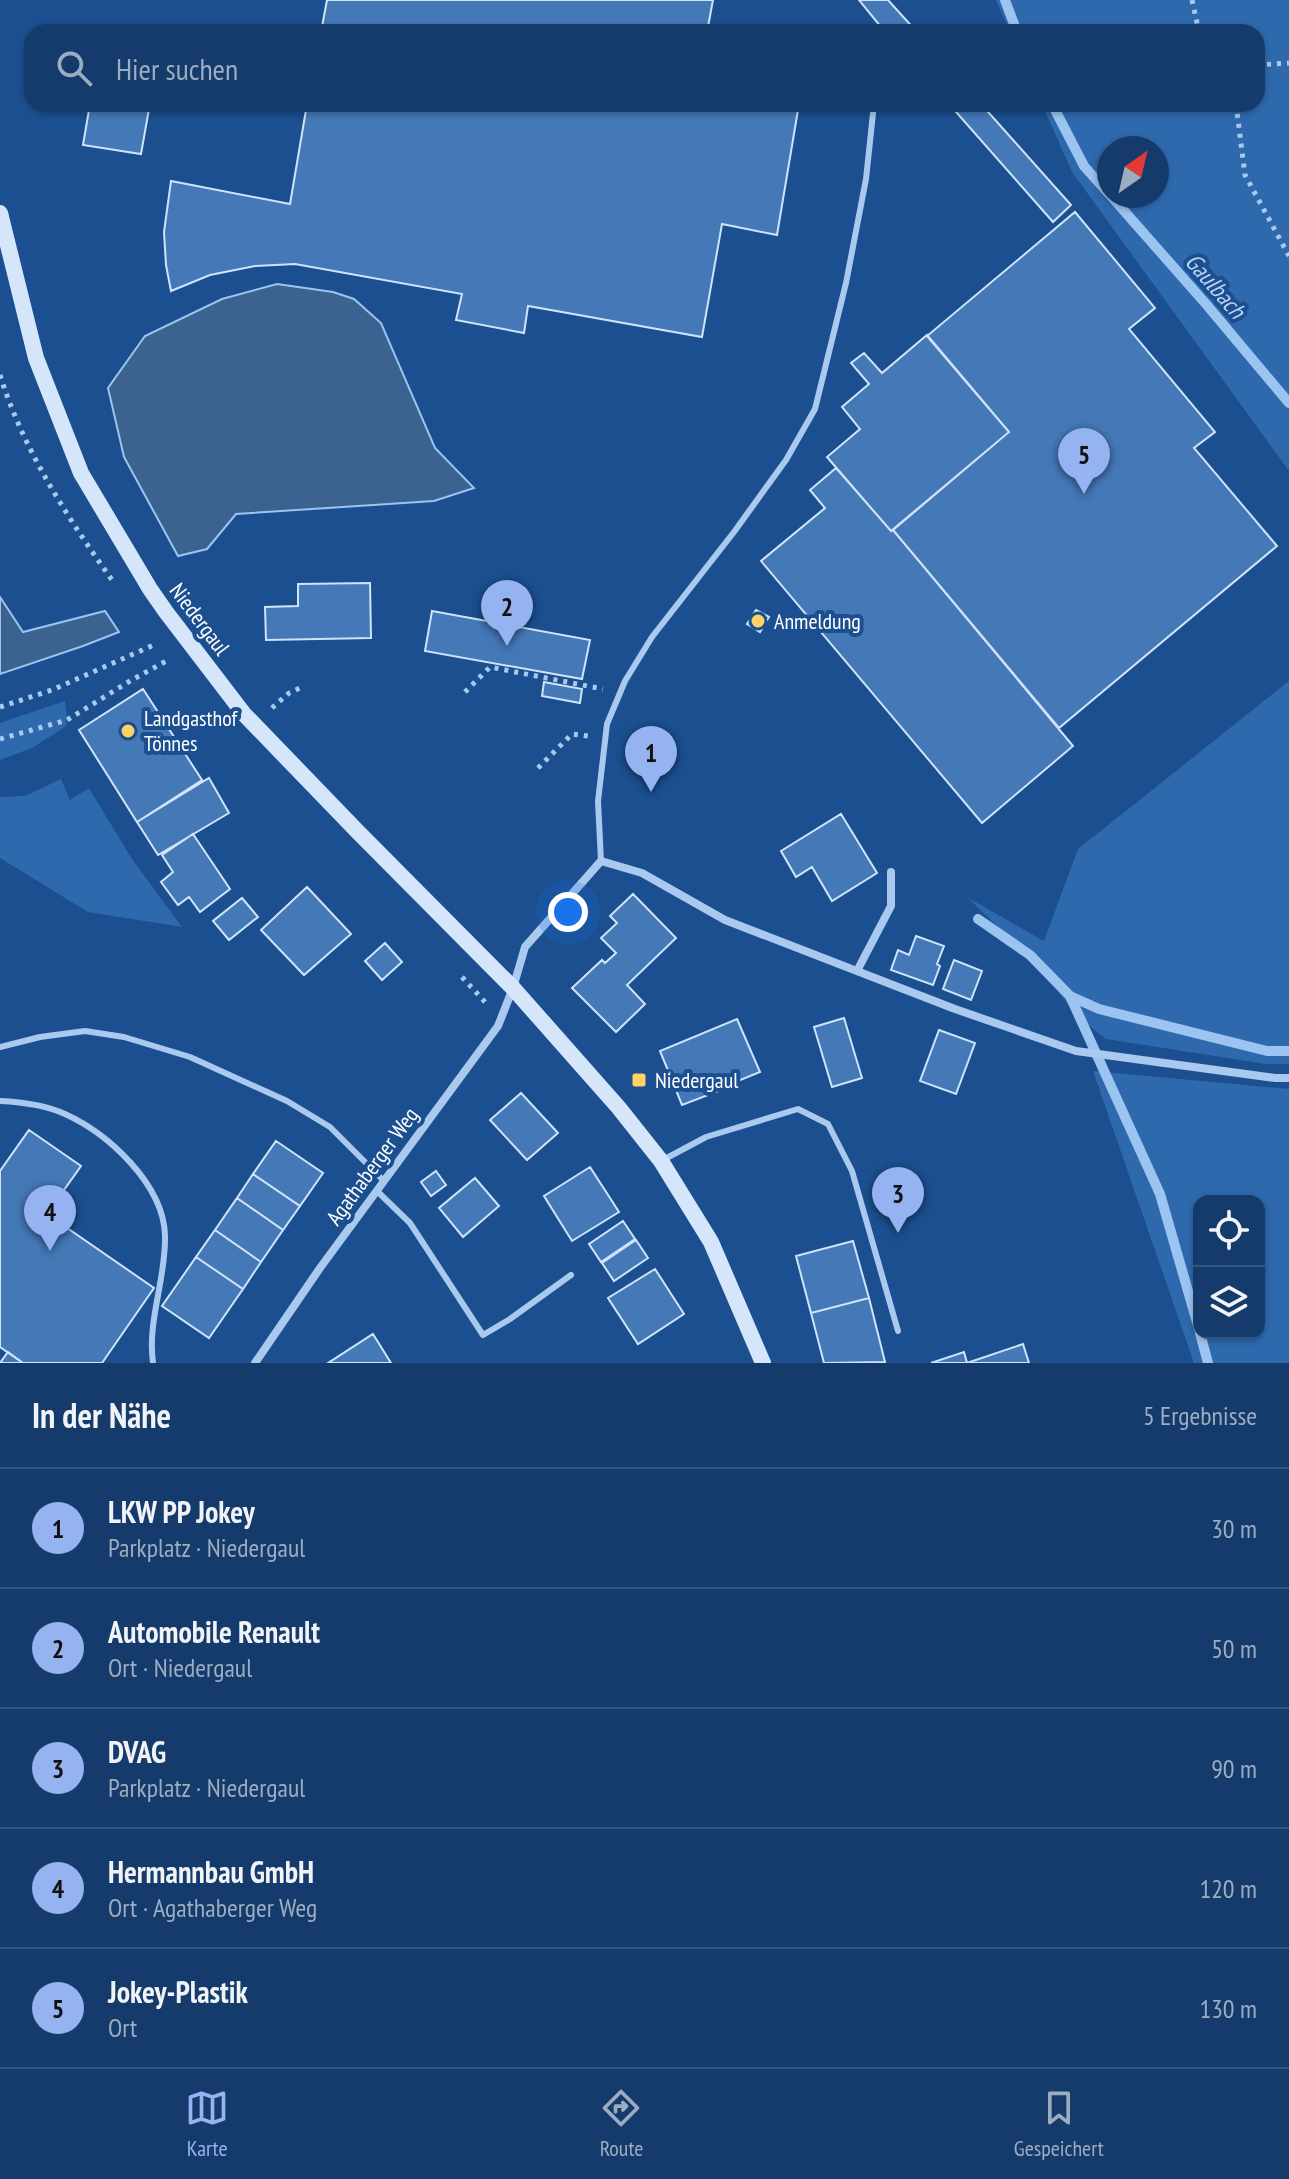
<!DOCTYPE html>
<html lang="de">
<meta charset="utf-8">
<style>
:root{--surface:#143b6b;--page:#1d4271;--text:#f1f3f6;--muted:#9dadc1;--line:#33557e;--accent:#95b2f1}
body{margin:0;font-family:"PT Sans Narrow",sans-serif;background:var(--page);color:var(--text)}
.controls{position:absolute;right:24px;bottom:24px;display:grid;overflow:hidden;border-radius:16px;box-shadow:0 2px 6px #0004}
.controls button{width:72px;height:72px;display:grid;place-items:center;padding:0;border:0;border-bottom:2px solid var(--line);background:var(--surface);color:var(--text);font:40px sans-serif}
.compass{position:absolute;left:1097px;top:136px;width:72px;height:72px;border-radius:50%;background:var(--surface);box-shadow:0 2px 6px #0004;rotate:34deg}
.you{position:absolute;left:568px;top:912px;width:28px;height:28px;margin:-20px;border:6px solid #fff;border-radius:50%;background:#1a73e8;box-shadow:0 0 0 12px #1a73e833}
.badge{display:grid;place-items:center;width:52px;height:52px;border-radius:50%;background:var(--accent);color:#111;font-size:26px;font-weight:700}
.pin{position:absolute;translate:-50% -66px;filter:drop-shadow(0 2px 4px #0008)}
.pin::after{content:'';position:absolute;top:42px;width:28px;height:24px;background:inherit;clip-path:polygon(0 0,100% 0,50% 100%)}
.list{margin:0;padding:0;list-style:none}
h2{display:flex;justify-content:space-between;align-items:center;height:104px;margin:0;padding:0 32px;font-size:34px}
h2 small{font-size:26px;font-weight:400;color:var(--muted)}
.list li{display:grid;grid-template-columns:52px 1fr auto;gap:24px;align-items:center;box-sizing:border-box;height:120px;padding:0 32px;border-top:2px solid var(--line)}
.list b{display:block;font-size:30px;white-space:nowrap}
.list p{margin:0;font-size:26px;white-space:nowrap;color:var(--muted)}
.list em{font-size:26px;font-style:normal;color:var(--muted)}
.icon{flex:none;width:44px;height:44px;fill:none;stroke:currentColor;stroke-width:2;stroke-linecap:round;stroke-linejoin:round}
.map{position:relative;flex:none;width:1289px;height:1363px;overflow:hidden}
.search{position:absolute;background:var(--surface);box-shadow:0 2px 6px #0004;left:24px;right:24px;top:24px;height:88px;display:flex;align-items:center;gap:20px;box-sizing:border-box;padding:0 28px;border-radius:24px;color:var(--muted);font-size:30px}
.sheet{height:704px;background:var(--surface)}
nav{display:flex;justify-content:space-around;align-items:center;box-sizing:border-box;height:112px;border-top:2px solid var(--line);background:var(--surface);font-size:22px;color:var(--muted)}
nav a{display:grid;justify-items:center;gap:4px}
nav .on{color:var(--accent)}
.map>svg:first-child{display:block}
</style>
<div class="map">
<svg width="1289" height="1363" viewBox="0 0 1289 1363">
<rect width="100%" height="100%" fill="#1b4f8f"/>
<path fill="#2e69ad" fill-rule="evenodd" d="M996,0h293v471l-217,-299 -30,-68h215v-72h-247zM1157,148v48h-48v-48z
M1289,681v383h-23l-160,-25 -31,-25 -34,-45 -74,-72 77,44 34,-92z
M65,701l2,19 -2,7 -33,21 -32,12v-37z
M61,779l9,21 19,-12 43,71 50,68 -94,-15 -88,-54v-61l25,-1z
M1093,1071l196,18v274h-95zM1199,1201h60v132h-60z"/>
<path fill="#3c6290" stroke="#9cc4f0" stroke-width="2" d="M277,284l56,8 21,7 27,24 54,125 39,40 -40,13 -198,13 -29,35 -29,7 -54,-99 -16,-69 37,-52 77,-37z
M0,597l23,35 82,-21 14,21 -36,14 -83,28z"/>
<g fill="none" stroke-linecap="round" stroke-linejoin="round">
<path stroke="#9cc4f0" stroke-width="10" d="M1005,0l12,32
M1052,104l32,62 25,28
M1111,196l95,108 83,99
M978,919l52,36 40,41 29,13 168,42h22
M1070,996l90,198 39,135
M1200,1333l8,30"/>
</g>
<path fill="#4478b7" stroke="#cfe3fa" stroke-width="2" d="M327,0h386l-6,32h-386z
M859,0h29l29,32h-32z
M90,104h57v4l2,1 -8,45 -58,-9z
M307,104h492l-22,131 -55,-11 -20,113 -174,-31 -4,27 -68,-13 6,-26 -167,-30 -40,2 -45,9 -39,16 -5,-26 -2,-33 7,-51 119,23z
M949,104h32l90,101 -18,17z
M1075,212l80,96 -26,21 86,103 -21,16 83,98 -218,182 -166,-198 116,-98 -82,-96z
M927,335l82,97 -118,99 -64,-74 33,-28 -18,-22 27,-23 -18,-21 13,-10 18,20z
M836,468l55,63 2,-1 180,216 -91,77 -221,-262 64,-53 -15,-18z
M370,583l1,55 -105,2 -1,-33 33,-1v-22z
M756,610l13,7 -9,15 -13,-8z
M432,611l158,29 -8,39 -157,-28z
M544,682l38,7 -2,14 -38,-7z
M143,689l59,91 -65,42 -58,-92z
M209,778l20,35 -71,42 -21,-33z
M841,814l36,59 -45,28 -20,-34 -16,10 -15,-26z
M193,834l37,55 -30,23 -11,-15 -11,8 -17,-23 12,-10 -11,-17z
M307,887l44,47 -47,41 -43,-45z
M633,894l43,44 -49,47 18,19 -29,28 -44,-44 30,-28 3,3 11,-10 -15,-15 16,-15 -7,-7z
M242,898l16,19 -29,23 -16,-19z
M916,936l28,10 -7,18 3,2 -7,19 -42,-15 7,-20 11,5z
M385,943l17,19 -20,18 -17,-19z
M954,960l28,11 -11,29 -28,-11z
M844,1018l18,60 -30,9 -18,-60z
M737,1019l23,53 -32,13 1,2 -47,18 -22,-54z
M939,1030l36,13 -19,51 -36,-13z
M521,1093l37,40 -31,27 -37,-40z
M29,1130l52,36 -34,48 107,74 -52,75h-79l-23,-16v-176z
M276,1141l47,32 -23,33 -47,-32z
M590,1167l29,45 -47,29 -28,-45z
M436,1171l10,14 -15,11 -10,-14z
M253,1174l47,32 -17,24 -46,-32z
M475,1178l24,28 -36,31 -24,-29z
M237,1198l46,32 -22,32 -46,-32z
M623,1221l12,18 -34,23 -12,-18z
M215,1230l46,32 -18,27 -47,-32z
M636,1240l12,18 -34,23 -12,-18z
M853,1241l16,57 -58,15 -15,-57z
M196,1257l47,32 -34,49 -47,-32z
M655,1269l29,45 -46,30 -30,-46z
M869,1298l16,64 -61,1 -13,-50z
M373,1334l18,29h-63z
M1023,1344l6,19h-98l33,-11 3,11z
M8,1352l15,11h-23z"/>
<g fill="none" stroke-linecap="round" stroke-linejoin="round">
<path stroke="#a9c9ee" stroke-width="5" stroke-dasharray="4 6" stroke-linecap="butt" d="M1192,0l7,32
M1257,65l32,-2
M232,104l4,1
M1236,104l9,71 44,81
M0,375c23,74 67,142 112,205
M465,692l25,-25 113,22
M0,707l52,-17 104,-46
M272,708l17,-15 11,-5
M0,739l67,-19 63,-39 38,-21
M538,768l34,-34 16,2
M462,977l23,25"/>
<path stroke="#a9c9ee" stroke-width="6" d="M881,32v-1
M601,861l-3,-60 9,-77 18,-43 27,-44 82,-105 52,-72 29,-51 31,-126 20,-104 8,-75
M0,1047l40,-10 45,-6 39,6 66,20 97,44 43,26 54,54
M0,1101c22,1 45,4 65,13 44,20 99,71 100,122 1,44 -18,84 -12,127
M661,1161l45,-24 92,-28 30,15 24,47 46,160
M377,1191l33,32 73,112 27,-16 61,-44"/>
<path stroke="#a9c9ee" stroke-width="8" d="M857,971l34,-65v-34
M255,1363l65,-95 178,-242 15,-38 12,-41 76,-86 41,12 83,47 230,89 121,42 199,27h14"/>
<path stroke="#d6e6fa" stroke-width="16" d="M0,213l36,145 45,115 69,116 16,23 78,102 114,118 155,156 106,120 42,53 50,81 52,121"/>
</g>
<g fill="#ffd166" stroke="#1b4f8f" stroke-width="3">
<circle cx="758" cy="621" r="8"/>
<circle cx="128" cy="731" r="8"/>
<rect x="631" y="1072" width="16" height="16" rx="4"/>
</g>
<g text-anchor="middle" stroke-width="8" stroke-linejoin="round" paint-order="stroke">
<g font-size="22" fill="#fff" stroke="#1b4f8f">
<text transform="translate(200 619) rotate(53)" y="8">Niedergaul</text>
<text transform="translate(372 1166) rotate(-54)" y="8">Agathaberger Weg</text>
</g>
<g font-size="22" fill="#fff" stroke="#1b4f8f" text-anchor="start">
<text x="774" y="629">Anmeldung</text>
<text x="144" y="726">Landgasthof<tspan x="144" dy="25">Tönnes</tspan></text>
<text x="655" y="1088">Niedergaul</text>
</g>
<g font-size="24" font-style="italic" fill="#b5d3f5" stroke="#1b4f8f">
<text transform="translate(1215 286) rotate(49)" y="8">Gaulbach</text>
</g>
</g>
</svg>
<div class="controls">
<button><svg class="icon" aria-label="locate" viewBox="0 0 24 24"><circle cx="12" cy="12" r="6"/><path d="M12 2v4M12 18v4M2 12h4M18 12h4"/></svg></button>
<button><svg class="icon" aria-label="layers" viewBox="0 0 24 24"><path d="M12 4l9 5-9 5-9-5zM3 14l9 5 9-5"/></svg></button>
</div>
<svg class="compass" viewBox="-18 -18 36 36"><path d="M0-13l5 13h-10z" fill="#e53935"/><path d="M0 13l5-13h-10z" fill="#9dadc1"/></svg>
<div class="you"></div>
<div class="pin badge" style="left:651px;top:792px">1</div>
<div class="pin badge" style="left:507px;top:646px">2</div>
<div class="pin badge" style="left:898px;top:1233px">3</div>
<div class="pin badge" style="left:50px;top:1251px">4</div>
<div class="pin badge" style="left:1084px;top:494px">5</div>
<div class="search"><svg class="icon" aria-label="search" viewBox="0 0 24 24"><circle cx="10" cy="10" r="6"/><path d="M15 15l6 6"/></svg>Hier suchen</div>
</div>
<section class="sheet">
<h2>In der Nähe<small>5 Ergebnisse</small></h2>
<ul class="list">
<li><span class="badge">1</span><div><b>LKW PP Jokey</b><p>Parkplatz · Niedergaul</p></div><em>30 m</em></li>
<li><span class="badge">2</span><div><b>Automobile Renault</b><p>Ort · Niedergaul</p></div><em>50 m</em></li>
<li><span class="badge">3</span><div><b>DVAG</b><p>Parkplatz · Niedergaul</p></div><em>90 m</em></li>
<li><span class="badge">4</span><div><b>Hermannbau GmbH</b><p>Ort · Agathaberger Weg</p></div><em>120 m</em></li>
<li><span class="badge">5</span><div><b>Jokey-Plastik</b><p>Ort</p></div><em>130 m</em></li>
</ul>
</section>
<nav>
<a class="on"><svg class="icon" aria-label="map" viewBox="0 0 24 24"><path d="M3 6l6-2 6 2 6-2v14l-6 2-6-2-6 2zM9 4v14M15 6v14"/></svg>Karte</a>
<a><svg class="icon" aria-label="directions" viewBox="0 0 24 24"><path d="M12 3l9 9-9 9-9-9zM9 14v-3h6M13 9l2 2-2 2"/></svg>Route</a>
<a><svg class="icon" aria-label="saved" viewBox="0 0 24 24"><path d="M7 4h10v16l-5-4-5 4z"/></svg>Gespeichert</a>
</nav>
